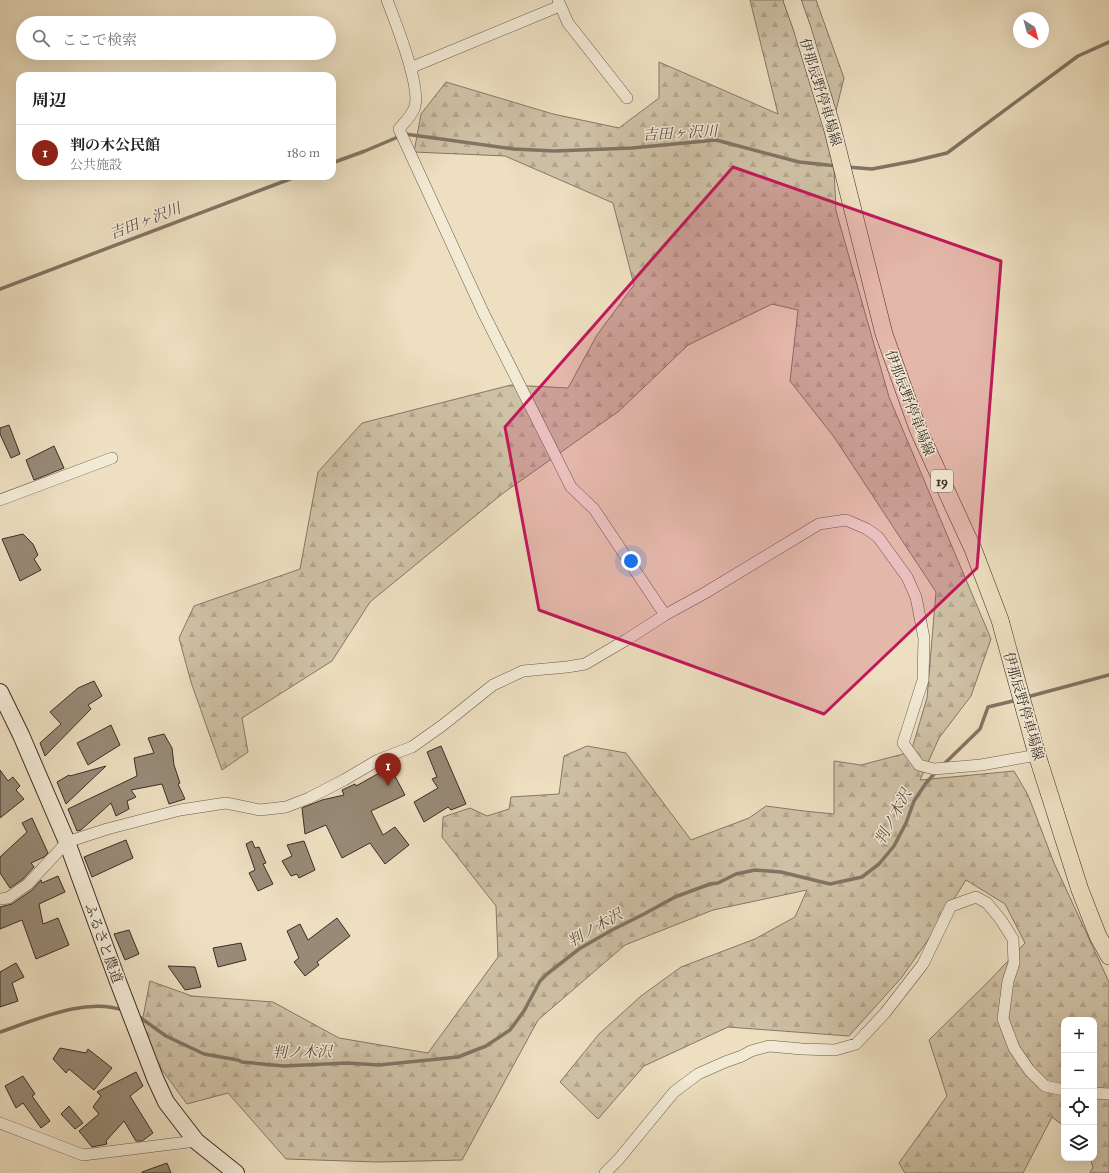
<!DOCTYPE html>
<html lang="ja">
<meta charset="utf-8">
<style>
:root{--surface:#fff;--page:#f6f6f6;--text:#222;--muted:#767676;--line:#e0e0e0;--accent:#8f2418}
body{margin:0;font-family:"IM FELL Great Primer","Noto Serif JP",serif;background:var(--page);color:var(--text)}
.controls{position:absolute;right:12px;bottom:12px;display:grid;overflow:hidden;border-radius:8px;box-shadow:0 4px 16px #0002}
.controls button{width:36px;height:36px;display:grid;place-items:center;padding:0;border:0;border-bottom:1px solid var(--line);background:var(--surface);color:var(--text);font:20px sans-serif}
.compass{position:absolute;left:1013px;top:12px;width:36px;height:36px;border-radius:50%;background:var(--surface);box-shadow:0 4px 16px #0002;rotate:144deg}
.you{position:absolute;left:631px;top:561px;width:14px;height:14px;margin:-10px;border:3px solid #fff;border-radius:50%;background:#1a73e8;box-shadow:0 0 0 6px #1a73e833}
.badge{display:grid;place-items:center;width:26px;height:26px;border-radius:50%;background:var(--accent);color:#fff;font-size:13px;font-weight:700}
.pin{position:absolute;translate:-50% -33px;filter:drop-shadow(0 1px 2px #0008)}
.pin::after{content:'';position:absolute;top:21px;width:14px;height:12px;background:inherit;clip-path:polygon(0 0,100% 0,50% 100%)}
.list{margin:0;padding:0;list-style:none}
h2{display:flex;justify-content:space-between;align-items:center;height:52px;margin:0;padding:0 16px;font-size:17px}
h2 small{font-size:13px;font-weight:400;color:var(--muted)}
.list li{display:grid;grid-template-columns:26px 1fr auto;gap:12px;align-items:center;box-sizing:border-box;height:56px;padding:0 16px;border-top:1px solid var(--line)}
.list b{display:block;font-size:15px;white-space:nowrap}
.list p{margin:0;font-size:13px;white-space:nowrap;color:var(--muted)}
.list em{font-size:13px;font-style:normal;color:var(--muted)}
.icon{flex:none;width:22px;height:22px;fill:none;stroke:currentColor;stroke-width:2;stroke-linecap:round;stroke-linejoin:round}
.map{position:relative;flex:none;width:1109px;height:1173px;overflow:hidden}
.search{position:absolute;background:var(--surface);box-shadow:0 4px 16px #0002;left:16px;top:16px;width:320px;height:44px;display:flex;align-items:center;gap:10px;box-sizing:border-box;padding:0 14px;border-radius:22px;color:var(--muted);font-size:15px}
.panel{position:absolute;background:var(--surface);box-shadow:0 4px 16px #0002;left:16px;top:72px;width:320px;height:108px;border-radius:12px}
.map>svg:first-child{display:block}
</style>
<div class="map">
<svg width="1109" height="1173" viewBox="0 0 1109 1173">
<defs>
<pattern id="forest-firs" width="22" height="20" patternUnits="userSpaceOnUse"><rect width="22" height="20" fill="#cfc1a6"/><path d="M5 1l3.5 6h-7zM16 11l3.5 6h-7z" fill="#b2a68f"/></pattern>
</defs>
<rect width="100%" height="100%" fill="#eddfc0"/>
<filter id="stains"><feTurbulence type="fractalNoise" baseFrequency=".005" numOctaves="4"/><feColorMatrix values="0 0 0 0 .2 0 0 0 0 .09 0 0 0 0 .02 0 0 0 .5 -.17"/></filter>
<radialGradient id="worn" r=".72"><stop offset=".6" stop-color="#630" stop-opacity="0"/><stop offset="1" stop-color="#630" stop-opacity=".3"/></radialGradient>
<path fill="url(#forest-firs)" stroke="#847867" d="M750,0h66l28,78 -12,49 4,84 53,186 102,242 -20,57 -32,42 -19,42 94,-9 14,24 26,68 55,119v191h-19l3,-6 -3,-9h4v-138h-30v106l-12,-9 -29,56h-118l-6,-10 48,-67 -18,-56 58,-57 38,-40 -20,-39 -39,-24 -38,60 -26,37 -53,59 -121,-9 -84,39 -46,53 -38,-37 39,-48 42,-38 40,-29 74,-28 40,-22 12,-27 -94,20 -88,35 -87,75 -76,140 -84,2 -92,-3 -58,-66 -41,11 -48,-66 11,-57 42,15 81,6 66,36 89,15 70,-96 -2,-51 -54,-69 1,-20 27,-9 17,8 22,-7 2,-12 48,-3 5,-38 23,-10 39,7 65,87 58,-22 17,-12 38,5 30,3v-53l27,4 50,-13 16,-54 9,-106 -102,-155 -44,-56 8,-71 -26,-6 -84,41 -69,66 -117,83 -132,108 -38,59 -90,57 6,34 -26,18 -31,-88 -12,-44 15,-32 106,-37 18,-97 44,-49 149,-38 57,3 29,-53 37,-50 -21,-82 -108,-47 -91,-4 7,-38 25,-32 107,32 66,14 40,-30v-36l119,52z"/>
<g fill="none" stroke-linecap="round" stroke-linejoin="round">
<path stroke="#817464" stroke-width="3.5" d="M332,163l33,-12 40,-17 109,15 41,2 77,-3 84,-8 83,22 38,4
M847,167l25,2 42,-8 33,-8 131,-97 31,-14
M0,289l298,-113
M1027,697l82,-22
M942,766l38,-37 8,-22 29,-7
M138,1016l28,20 38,18 34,6 4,2 42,4 63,-3 32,2 79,-8 28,-11 24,-16 14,-19 16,-30 7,-7 32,-25 33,-19 32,-16 31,-17 35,-13 8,-1 18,-9 19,-4 26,2 49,12 32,-7 17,-13 15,-18 12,-23 8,-22 12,-18 10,-11
M0,1032c36,-12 87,-36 125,-21"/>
</g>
<path fill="#978a77" stroke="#3a2e28" d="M9,425l11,29 -9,4 -11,-24v-6z
M54,446l10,22 -30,12 -8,-20z
M23,534l10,10 5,11 -4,4 7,11 -21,11 -18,-42z
M94,681l8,15 -14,9 3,4 -46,47 -5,-13 21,-19 -11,-12 28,-24z
M111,725l9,20 -32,20 -11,-22z
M164,734l8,14 2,17 6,18 -2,1 7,15 -16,5 -7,-20 -31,6 5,7 -9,4 2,8 -13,7 -5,-13 -30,27 -4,1 -9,-22 69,-33 -3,-18 20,-5 -6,-15z
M441,746l25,58 -15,6 -3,-3 -24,15 -10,-20 24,-14 -6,-9 5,-2 -10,-25z
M106,766l-40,38 -9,-22 12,-7 1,1z
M390,767l15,28 -34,16 12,24 12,-8 14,18 -24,19 -15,-21 -28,15 -16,-33 -21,9 -3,-26 20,-8 22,-5 -2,-5 13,-6 1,2z
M0,770l8,11 5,-4 7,9 -4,4 8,9 -24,19z
M32,818l16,35 -4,4 -13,6 3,4 -11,12 -13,9 -10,-15v-16l27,-25 -5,-9z
M126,840l7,18 -41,19 -8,-20z
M252,841l3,7 4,-1 7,16 -3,1 10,20 -15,7 -9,-18 6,-3 -9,-26z
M304,841l11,29 -16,8 -2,-4 -6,2 -9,-15 10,-5 -5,-11z
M58,876l7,16 -26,12 4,20 15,-6 11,27 -33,14 -14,-39 -22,9v-22l12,-3 20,-14 9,-10 1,3z
M337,918l13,18 -33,26 2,3 -14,11 -11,-14 5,-4 -12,-27 13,-7 8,16z
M129,930l10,24 -14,6 -11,-26z
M241,943l5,17 -28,7 -5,-19z
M16,963l8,14 -12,6 6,18 -18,6v-35z
M168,966l27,1 6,20 -16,3z
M60,1048l26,5 2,-4 24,19 -18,22 -25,-21 -3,4 -13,-14z
M136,1072l7,14 -13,10 23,37 -11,8h-6l-12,-20 -18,20 1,3 -15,3 -13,-16 20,-17 -6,-7 8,-11 -4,-4z
M23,1076l12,18 -3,2 18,25 -9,7 -18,-25 -7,5 -11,-22z
M69,1106l14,17 -8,6 -14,-15z
M167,1163l4,10h-29v-1z"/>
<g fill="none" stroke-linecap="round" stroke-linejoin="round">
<defs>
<path id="street" d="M387,0c8,21 36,90 27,109 -3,7 -10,14 -15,20l84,183 88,175 23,22 71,106
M558,0l10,23 59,75
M410,68l145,-60
M0,500l112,-42
M0,899l8,-1 20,-14 39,-42 40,-13 73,-19 46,-7 34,7 26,-3 23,-9 35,-18 34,-20 34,-13 31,-22 50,-40 30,-14 44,-4 18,-3 41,-24 39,-25 40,-22 114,-69 27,-4 21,9 11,8 29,40 9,20 8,41 -1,42 -20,63 16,22 15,4 47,-4 56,-10
M1094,1093l15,1
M0,1123l83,32 113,-14
M605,1173l13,-13 56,-68 24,-18 27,-12 17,-6 9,-5 18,-5 33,3 33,1 21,-6 29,-31 38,-49 28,-58 25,-9 11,6 14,17 12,19 1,24 -6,18 -5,38 11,29 15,22 16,16 19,4"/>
<path id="secondary" d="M0,692l21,43 46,107 50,137 38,99 11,24 30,39 40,32"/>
<path id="primary" d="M792,0l10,28 30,99 52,207 34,95 55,120 27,71 37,135 43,135 18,46 11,20"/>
</defs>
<use href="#street" stroke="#675a4e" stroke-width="12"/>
<use href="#secondary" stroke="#3a2e28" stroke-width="18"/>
<use href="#primary" stroke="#3a2e28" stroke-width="18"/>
<use href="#street" stroke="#f3ead6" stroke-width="11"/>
<use href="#secondary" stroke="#f3ead6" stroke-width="16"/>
<use href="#primary" stroke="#eddfc0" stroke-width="17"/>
</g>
<path fill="#c2185b" fill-opacity="0.2" stroke="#c2185b" stroke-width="3" stroke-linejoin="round" d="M733,167l268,94 -24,307 -153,146 -285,-104 -34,-183z"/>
<g text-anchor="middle" stroke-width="3" stroke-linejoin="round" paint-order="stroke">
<rect fill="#f3ead6" stroke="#72665c" stroke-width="1" x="931" y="470" width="22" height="22" rx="3"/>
<g font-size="13" font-weight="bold" fill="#3a2e28">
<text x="942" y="486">19</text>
</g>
<g font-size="14" fill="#3a2e28" stroke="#f3ead6">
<text transform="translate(821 92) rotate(73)" y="5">伊那辰野停車場線</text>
<text transform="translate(910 403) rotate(69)" y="5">伊那辰野停車場線</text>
<text transform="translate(1024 706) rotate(74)" y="5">伊那辰野停車場線</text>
<text transform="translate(104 943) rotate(70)" y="5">ふるさと農道</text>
</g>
<g font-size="15" font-style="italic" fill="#584b41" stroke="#f3ead6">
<text transform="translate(680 133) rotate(-3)" y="5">吉田ヶ沢川</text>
<text transform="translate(145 221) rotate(-21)" y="5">吉田ヶ沢川</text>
<text transform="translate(893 817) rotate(-62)" y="5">判ノ木沢</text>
<text transform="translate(595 928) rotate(-30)" y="5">判ノ木沢</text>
<text transform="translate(302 1052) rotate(-1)" y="5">判ノ木沢</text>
</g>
</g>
<rect width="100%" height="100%" filter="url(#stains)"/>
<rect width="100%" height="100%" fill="url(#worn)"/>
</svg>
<div class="controls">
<button>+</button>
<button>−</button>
<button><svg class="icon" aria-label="locate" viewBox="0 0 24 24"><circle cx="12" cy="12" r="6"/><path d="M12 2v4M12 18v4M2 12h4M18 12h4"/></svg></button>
<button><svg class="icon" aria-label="layers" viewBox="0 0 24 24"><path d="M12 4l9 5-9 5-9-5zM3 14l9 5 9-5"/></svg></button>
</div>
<svg class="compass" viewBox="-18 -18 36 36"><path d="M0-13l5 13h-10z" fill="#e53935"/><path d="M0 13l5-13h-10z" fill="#767676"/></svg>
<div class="you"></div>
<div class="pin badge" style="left:388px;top:786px">1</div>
<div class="search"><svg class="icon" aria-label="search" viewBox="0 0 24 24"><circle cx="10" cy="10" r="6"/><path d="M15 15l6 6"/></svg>ここで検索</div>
<section class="panel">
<h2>周辺<small></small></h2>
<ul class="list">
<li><span class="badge">1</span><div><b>判の木公民館</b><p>公共施設</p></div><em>180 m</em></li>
</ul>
</section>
</div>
